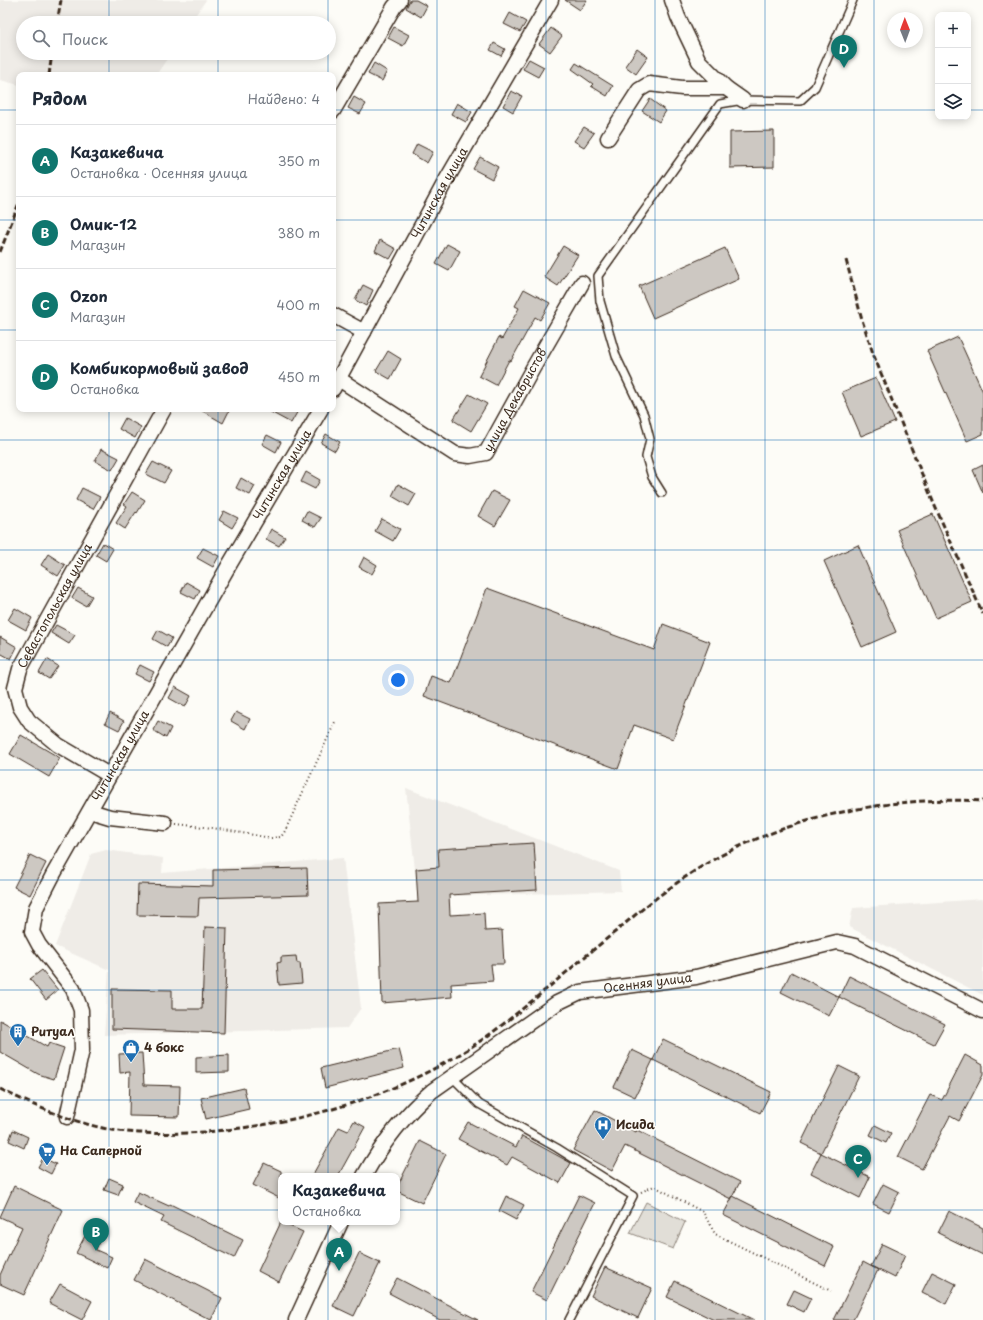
<!DOCTYPE html>
<html lang="ru">
<meta charset="utf-8">
<style>
:root{--surface:#fff;--page:#f6f6f7;--text:#1f2937;--muted:#747a83;--line:#e0e1e3;--accent:#0f766e}
body{margin:0;font-family:"Playpen Sans",sans-serif;background:var(--page);color:var(--text)}
.controls{position:absolute;right:12px;top:12px;display:grid;overflow:hidden;border-radius:8px;box-shadow:0 2px 10px #0003}
.controls button{width:36px;height:36px;display:grid;place-items:center;padding:0;border:0;border-bottom:1px solid var(--line);background:var(--surface);color:var(--text);font:20px sans-serif}
.compass{position:absolute;left:887px;top:12px;width:36px;height:36px;border-radius:50%;background:var(--surface);box-shadow:0 2px 10px #0003;rotate:359deg}
.you{position:absolute;left:398px;top:680px;width:14px;height:14px;margin:-10px;border:3px solid #fff;border-radius:50%;background:#1a73e8;box-shadow:0 0 0 6px #1a73e833}
.badge{display:grid;place-items:center;width:26px;height:26px;border-radius:50%;background:var(--accent);color:#fff;font-size:13px;font-weight:700}
.pin{position:absolute;translate:-50% -33px;filter:drop-shadow(0 1px 2px #0008)}
.pin::after{content:'';position:absolute;top:21px;width:14px;height:12px;background:inherit;clip-path:polygon(0 0,100% 0,50% 100%)}
.popup{position:absolute;left:278px;top:1173px;width:122px;height:52px;box-sizing:border-box;display:grid;place-content:center;border-radius:8px;background:var(--surface);filter:drop-shadow(0 1px 3px #0005);font-size:13px;white-space:nowrap;color:var(--muted)}
.popup b{font-size:15px;color:var(--text)}
.popup::after{content:'';position:absolute;left:50%;top:100%;margin-left:-8px;border:8px solid transparent;border-top-color:var(--surface)}
.list{margin:0;padding:0;list-style:none}
h2{display:flex;justify-content:space-between;align-items:center;height:52px;margin:0;padding:0 16px;font-size:17px}
h2 small{font-size:13px;font-weight:400;color:var(--muted)}
.list li{display:grid;grid-template-columns:26px 1fr auto;gap:12px;align-items:center;box-sizing:border-box;height:72px;padding:0 16px;border-top:1px solid var(--line)}
.list b{display:block;font-size:15px;white-space:nowrap}
.list p{margin:0;font-size:13px;white-space:nowrap;color:var(--muted)}
.list em{font-size:13px;font-style:normal;color:var(--muted)}
.icon{flex:none;width:22px;height:22px;fill:none;stroke:currentColor;stroke-width:2;stroke-linecap:round;stroke-linejoin:round}
.map{position:relative;flex:none;width:983px;height:1320px;overflow:hidden}
.search{position:absolute;background:var(--surface);box-shadow:0 2px 10px #0003;left:16px;top:16px;width:320px;height:44px;display:flex;align-items:center;gap:10px;box-sizing:border-box;padding:0 14px;border-radius:22px;color:var(--muted);font-size:15px}
.panel{position:absolute;background:var(--surface);box-shadow:0 2px 10px #0003;left:16px;top:72px;width:320px;height:340px;border-radius:8px}
.map>svg:first-child{display:block}
</style>
<div class="map">
<svg width="983" height="1320" viewBox="0 0 983 1320">
<rect width="100%" height="100%" fill="#fdfcf7"/>
<filter id="ink" filterUnits="userSpaceOnUse"><feTurbulence type="fractalNoise" baseFrequency=".025" numOctaves="2"/><feDisplacementMap in="SourceGraphic" scale="8" xChannelSelector="R" yChannelSelector="G"/><feConvolveMatrix kernelMatrix="1 2 1 2 8 2 1 2 1" color-interpolation-filters="sRGB"/></filter>
<g filter="url(#ink)">
<path fill="#efece7" d="M0,0h206l-16,23h-167v30h148l-15,22h-137v10l-19,-5z
M406,788l213,83 2,20 -203,6z
M106,850l57,8 -1,15 181,-15 18,150 -14,20 -243,7 5,-65 -54,-24 36,-92z
M983,899v96l-134,-68 4,-19z"/>
<path fill="#e1ded7" stroke="#8e847a" d="M646,1202l39,20 -12,27 -43,-16z"/>
<path fill="#cdc8c2" stroke="#3b2a1e" d="M410,0h6l11,6 -6,11 -15,-9z
M565,0h22l-7,10z
M510,13l16,9 -6,10 -16,-8z
M394,27l15,8 -6,11 -15,-8z
M551,28l11,8 -12,16 -11,-8z
M494,43l11,6 -4,7 -11,-6z
M637,49l11,8 -12,17 -11,-8z
M529,59l15,8 -6,10 -15,-8z
M374,63l13,8 -5,10 -14,-7z
M576,63l37,23 -6,10 -16,-10 2,-2 -21,-15z
M511,91l11,5 -9,16 -10,-6z
M354,97l12,7 -6,10 -12,-6z
M650,99l16,12 -7,11 -17,-11z
M457,103l15,9 -6,10 -15,-8z
M584,127l10,6 -10,14 -10,-6z
M774,131v36l-44,1v-36z
M417,144l16,8 -6,11 -15,-9z
M480,157l18,10 -6,12 -19,-10z
M380,240l16,9 -6,10 -15,-8z
M447,244l13,7 -11,20 -13,-7z
M563,246l15,9 -20,31 -14,-9z
M725,248l14,31 -86,39 -14,-32z
M363,285l10,5 -7,16 -11,-6z
M524,289l26,14 -10,17 -5,-3 -24,44 -2,-1 -13,25 -17,-9 20,-39 3,2 17,-31 -4,-2z
M958,337l25,55v42l-16,7 -40,-90z
M388,351l13,8 -11,20 -14,-8z
M876,378l19,44 -34,14 -19,-44z
M469,394l18,10 -16,27 -18,-11z
M199,409h31l-7,14z
M265,409h34l-8,14z
M125,418l16,9 -6,11 -16,-9z
M326,434l14,8 -5,9 -14,-8z
M267,435l14,7 -5,10 -14,-8z
M101,449l18,9 -7,12 -17,-9z
M153,462l18,9 -7,12 -18,-9z
M983,465v28l-10,-23z
M306,472l14,8 -5,9 -14,-7z
M241,478l14,8 -5,9 -14,-7z
M398,484l18,10 -7,12 -17,-10z
M82,488l18,9 -7,12 -17,-9z
M492,491l18,9 -15,26 -17,-10z
M132,492l13,8 -8,13 -1,-1 -11,17 -9,-6 11,-17 -3,-2z
M224,511l14,7 -6,10 -13,-8z
M307,511l14,7 -6,9 -13,-7z
M933,514l39,88 -36,16 -39,-88z
M382,519l18,10 -7,12 -18,-10z
M271,529l14,8 -6,9 -13,-7z
M103,543l10,6 -7,12 -10,-6z
M858,545l38,87 -34,15 -38,-86z
M203,548l16,8 -6,11 -16,-9z
M48,554l17,11 -7,11 -17,-11z
M364,557l13,8 -5,9 -13,-7z
M186,582l14,8 -5,9 -14,-7z
M78,588l14,8 -6,10 -14,-8z
M487,588l167,62 9,-26 47,18 -37,97 -39,-14 -16,44 -194,-73 7,-20 20,7z
M15,608l17,10 -6,12 -18,-10z
M56,625l19,10 -6,9 -18,-11z
M158,630l14,8 -5,9 -14,-8z
M0,637l17,10 -6,12 -11,-6z
M47,659l11,7 -9,13 -10,-6z
M140,665l14,7 -5,9 -14,-7z
M175,687l16,9 -6,11 -16,-9z
M236,712l14,7 -5,10 -14,-8z
M110,713l14,8 -5,9 -14,-7z
M158,721l13,7 -5,10 -13,-8z
M21,735l39,23 -11,19 -39,-23z
M534,843l3,47 -88,5 1,20 34,-2 1,18 17,-1 2,34h-13l2,17 -42,3 1,13 -70,6 -3,-99 39,-2 -2,-33 23,-2 -1,-18z
M30,855l16,8 -16,32 -16,-8z
M307,868l1,27 -109,3 -1,18 -61,-1 1,-31 75,2v-16z
M205,927l22,1 -3,105 -112,-4v-40l60,1v19h30z
M296,956l1,7h3l2,20 -23,2 -2,-22 4,-1v-5z
M42,970l16,20 -12,10 -16,-21z
M791,972l48,25 10,-21 96,48 -11,20 -95,-47 -10,19 -48,-24z
M0,1020l47,27 2,-4 15,5 -10,31 -16,-5 -38,-22z
M663,1039l108,53 -11,21 -107,-53 -18,37 -21,-10 18,-37 21,10z
M399,1049l5,19 -79,20 -4,-20z
M142,1053l2,32 36,1 -1,31 -50,-1 1,-44 -10,1 -1,-19z
M229,1055v17l-33,1v-16z
M965,1055l18,10v10l-24,46 -9,-5 -28,53 -24,-12 32,-62 12,5z
M839,1066l20,10 -38,77 49,24 -10,21 -49,-25 10,-20 -20,-10z
M244,1088l5,21 -43,10 -5,-21z
M595,1110l41,22 1,-2 103,52 -9,17 -106,-53 -13,25 -39,-21z
M354,1121l11,6 -27,49h-26l27,-49 9,4z
M468,1122l48,25 6,-11 49,27 -11,20 -48,-26 -5,8 -49,-26z
M875,1125l16,8 -5,10 -16,-8z
M13,1130l15,7 -4,11 -15,-7z
M420,1141l26,13 -24,49 -25,-12v-4z
M43,1158l13,6 -5,10 -13,-7z
M264,1163l17,8v28l-28,-14z
M109,1178l14,6 -5,11 -14,-5z
M883,1184l16,8 -10,20 -16,-8z
M14,1186l49,24 -39,85 -24,-11v-9l22,-48 -22,-10z
M138,1192l31,14 1,-2 73,36 -9,18 -73,-36 3,-5 -31,-15z
M579,1195l16,8 -48,97 -16,-8z
M506,1196l18,9 -8,15 -17,-9z
M733,1196l101,51 -9,19 -102,-51z
M949,1211l34,17v27l-45,-22z
M281,1222l22,10 -24,50 -21,-11z
M86,1234l13,7 -3,9 16,7 -5,11 -31,-15z
M882,1244l23,11 -10,23 -24,-12z
M359,1253l21,10 -26,53 -21,-10z
M145,1259l77,39 -11,22 -77,-40z
M863,1262l15,8 -25,50h-19z
M605,1267l47,21 -14,30 -47,-22z
M932,1272l24,12 -10,20 -24,-12z
M397,1278l81,42h-38l-51,-27z
M675,1281l79,39h-40l-47,-23z
M60,1284l32,17 -10,19 -33,-17z
M794,1290l17,8 -7,14 -17,-8z"/>
<g fill="none" stroke-linecap="round" stroke-linejoin="round">
<defs>
<path id="service" d="M662,493l-10,-16 -6,-20 4,-18 -6,-24 -28,-59 -16,-55 -2,-25 122,-172 23,-4 57,1 15,-14 38,-87
M453,1078l26,26 78,44 76,48 -64,124"/>
<g id="minor">
<path d="M672,0l6,17 21,44 27,27 17,12"/>
<path d="M333,111l61,-104 6,-7"/>
<path d="M608,138l31,-48 10,-6 33,4h44"/>
<path d="M333,315l31,17"/>
<path id="s1" d="M339,379l116,75 15,2 16,-3 47,-85 49,-85"/>
<path id="s2" d="M333,389l112,-207 106,-182"/>
<path id="s3" d="M109,775l-51,-30 -29,-24 -9,-14 -5,-19 5,-19 144,-260"/>
<path d="M90,811l20,6 55,6"/>
<path id="s4" d="M67,1117l15,-67 -1,-40 -8,-21 -34,-44 -7,-13 4,-24 17,-33 175,-308 93,-158"/>
<path id="s5" d="M364,1176c18,-32 40,-61 68,-85l125,-88 23,-11 116,-15 141,-35 18,4 128,65"/>
<path d="M296,1320l45,-98"/>
</g>
</defs>
<use href="#service" stroke="#3b2a1e" stroke-width="10"/>
<use href="#minor" stroke="#3b2a1e" stroke-width="17"/>
<path stroke="#3b2a1e" stroke-width="2" stroke-dasharray="1 3" stroke-linecap="butt" d="M176,824l37,4 58,10 10,-1 4,-6 51,-111
M641,1192l13,-6 49,26 12,22 116,57"/>
<use href="#service" stroke="#fdfcf7" stroke-width="7"/>
<use href="#minor" stroke="#fdfcf7" stroke-width="14"/>
<path stroke="#3b2a1e" stroke-width="3" stroke-dasharray="6 3" stroke-linecap="butt" d="M57,23l4,-23
M49,75l3,-22
M0,252l19,-49
M846,260l17,63 11,33 60,148 49,110
M0,1089c34,17 69,32 107,40 31,6 65,5 97,3 102,-8 206,-39 289,-100 42,-32 81,-67 122,-100 34,-29 66,-55 105,-76 81,-42 173,-60 263,-55"/>
</g>
</g>
<path fill="none" stroke="#1f6fb2" stroke-width="1" stroke-opacity="0.55" d="M109,0v23M218,0v23M328,0v23M437,0v1320M546,0v1320M655,0v1320M765,0v1320M874,0v1320M109,53v22M218,53v22M328,53v22M0,110h19M333,110h605M968,110h15M0,220h19M333,220h650M0,330h19M333,330h650M109,409v911M218,409v911M328,409v911M0,440h983M0,550h983M0,660h983M0,770h983M0,880h983M0,990h983M0,1100h983M0,1210h983"/>
<defs>
<symbol id="building-pin" viewBox="-11 -11 22 30"><path d="M0 17L-7.5 6A9.5 9.5 0 1 1 7.5 6Z" fill="#1f6fb2" stroke="#fdfcf7"/><path d="M-4-6H4V6H1V3H-1V6H-4ZM-2.5-4.3h1.7v1.8h-1.7ZM.8-4.3h1.7v1.8H.8ZM-2.5-1h1.7V.8h-1.7ZM.8-1h1.7V.8H.8Z" fill="#fff"/></symbol>
<symbol id="shop-pin" viewBox="-11 -11 22 30"><path d="M0 17L-7.5 6A9.5 9.5 0 1 1 7.5 6Z" fill="#1f6fb2" stroke="#fdfcf7"/><path d="M-5-2.5h2.3a2.7 3.5 0 0 1 5.4 0H5L5.5 6h-11ZM-1.5-2.5h3a1.5 2.3 0 0 0-3 0Z" fill="#fff"/></symbol>
<symbol id="hospital-pin" viewBox="-11 -11 22 30"><path d="M0 17L-7.5 6A9.5 9.5 0 1 1 7.5 6Z" fill="#1f6fb2" stroke="#fdfcf7"/><path d="M-5-5h3v3.5h4V-5h3V5h-3V1.5h-4V5h-3Z" fill="#fff"/></symbol>
<symbol id="supermarket-pin" viewBox="-11 -11 22 30"><path d="M0 17L-7.5 6A9.5 9.5 0 1 1 7.5 6Z" fill="#1f6fb2" stroke="#fdfcf7"/><path d="M-6-5.5h2.5l.6 2H6L4.5 2H-2.5L-4.4-4H-6ZM-1.5 3.2a1.3 1.3 0 1 0 .1 0ZM3 3.2a1.3 1.3 0 1 0 .1 0Z" fill="#fff"/></symbol>
</defs>
<g fill-rule="evenodd">
<use href="#building-pin" x="8" y="1022" width="20" height="27"/>
<use href="#shop-pin" x="121" y="1038" width="20" height="27"/>
<use href="#hospital-pin" x="593" y="1115" width="20" height="27"/>
<use href="#supermarket-pin" x="37" y="1141" width="20" height="27"/>
</g>
<g text-anchor="middle" stroke-width="3.5" stroke-linejoin="round" paint-order="stroke">
<g font-size="12" fill="#3b2a1e" stroke="#fdfcf7">
<text dy="4" stroke="none"><textPath href="#s2" startOffset="223">Читинская улица</textPath></text>
<text dy="4" stroke="none"><textPath href="#s1" startOffset="230">улица Декабристов</textPath></text>
<text dy="4" stroke="none"><textPath href="#s4" startOffset="724">Читинская улица</textPath></text>
<text dy="4" stroke="none"><textPath href="#s3" startOffset="225">Севастопольская улица</textPath></text>
<text dy="4" stroke="none"><textPath href="#s4" startOffset="400">Читинская улица</textPath></text>
<text dy="4" stroke="none"><textPath href="#s5" startOffset="356">Осенняя улица</textPath></text>
</g>
<g font-size="12" font-weight="bold" fill="#3b2a1e" stroke="#fdfcf7" text-anchor="start">
<text x="31" y="1036">Ритуал</text>
<text x="144" y="1052">4 бокс</text>
<text x="616" y="1129">Исида</text>
<text x="60" y="1155">На Саперной</text>
</g>
</g>
</svg>
<div class="controls">
<button>+</button>
<button>−</button>
<button><svg class="icon" aria-label="layers" viewBox="0 0 24 24"><path d="M12 4l9 5-9 5-9-5zM3 14l9 5 9-5"/></svg></button>
</div>
<svg class="compass" viewBox="-18 -18 36 36"><path d="M0-13l5 13h-10z" fill="#e53935"/><path d="M0 13l5-13h-10z" fill="#747a83"/></svg>
<div class="you"></div>
<div class="pin badge" style="left:339px;top:1271px">A</div>
<div class="popup"><b>Казакевича</b>Остановка</div>
<div class="pin badge" style="left:96px;top:1251px">B</div>
<div class="pin badge" style="left:858px;top:1178px">C</div>
<div class="pin badge" style="left:844px;top:68px">D</div>
<div class="search"><svg class="icon" aria-label="search" viewBox="0 0 24 24"><circle cx="10" cy="10" r="6"/><path d="M15 15l6 6"/></svg>Поиск</div>
<section class="panel">
<h2>Рядом<small>Найдено: 4</small></h2>
<ul class="list">
<li><span class="badge">A</span><div><b>Казакевича</b><p>Остановка · Осенняя улица</p></div><em>350 m</em></li>
<li><span class="badge">B</span><div><b>Омик-12</b><p>Магазин</p></div><em>380 m</em></li>
<li><span class="badge">C</span><div><b>Ozon</b><p>Магазин</p></div><em>400 m</em></li>
<li><span class="badge">D</span><div><b>Комбикормовый завод</b><p>Остановка</p></div><em>450 m</em></li>
</ul>
</section>
</div>
